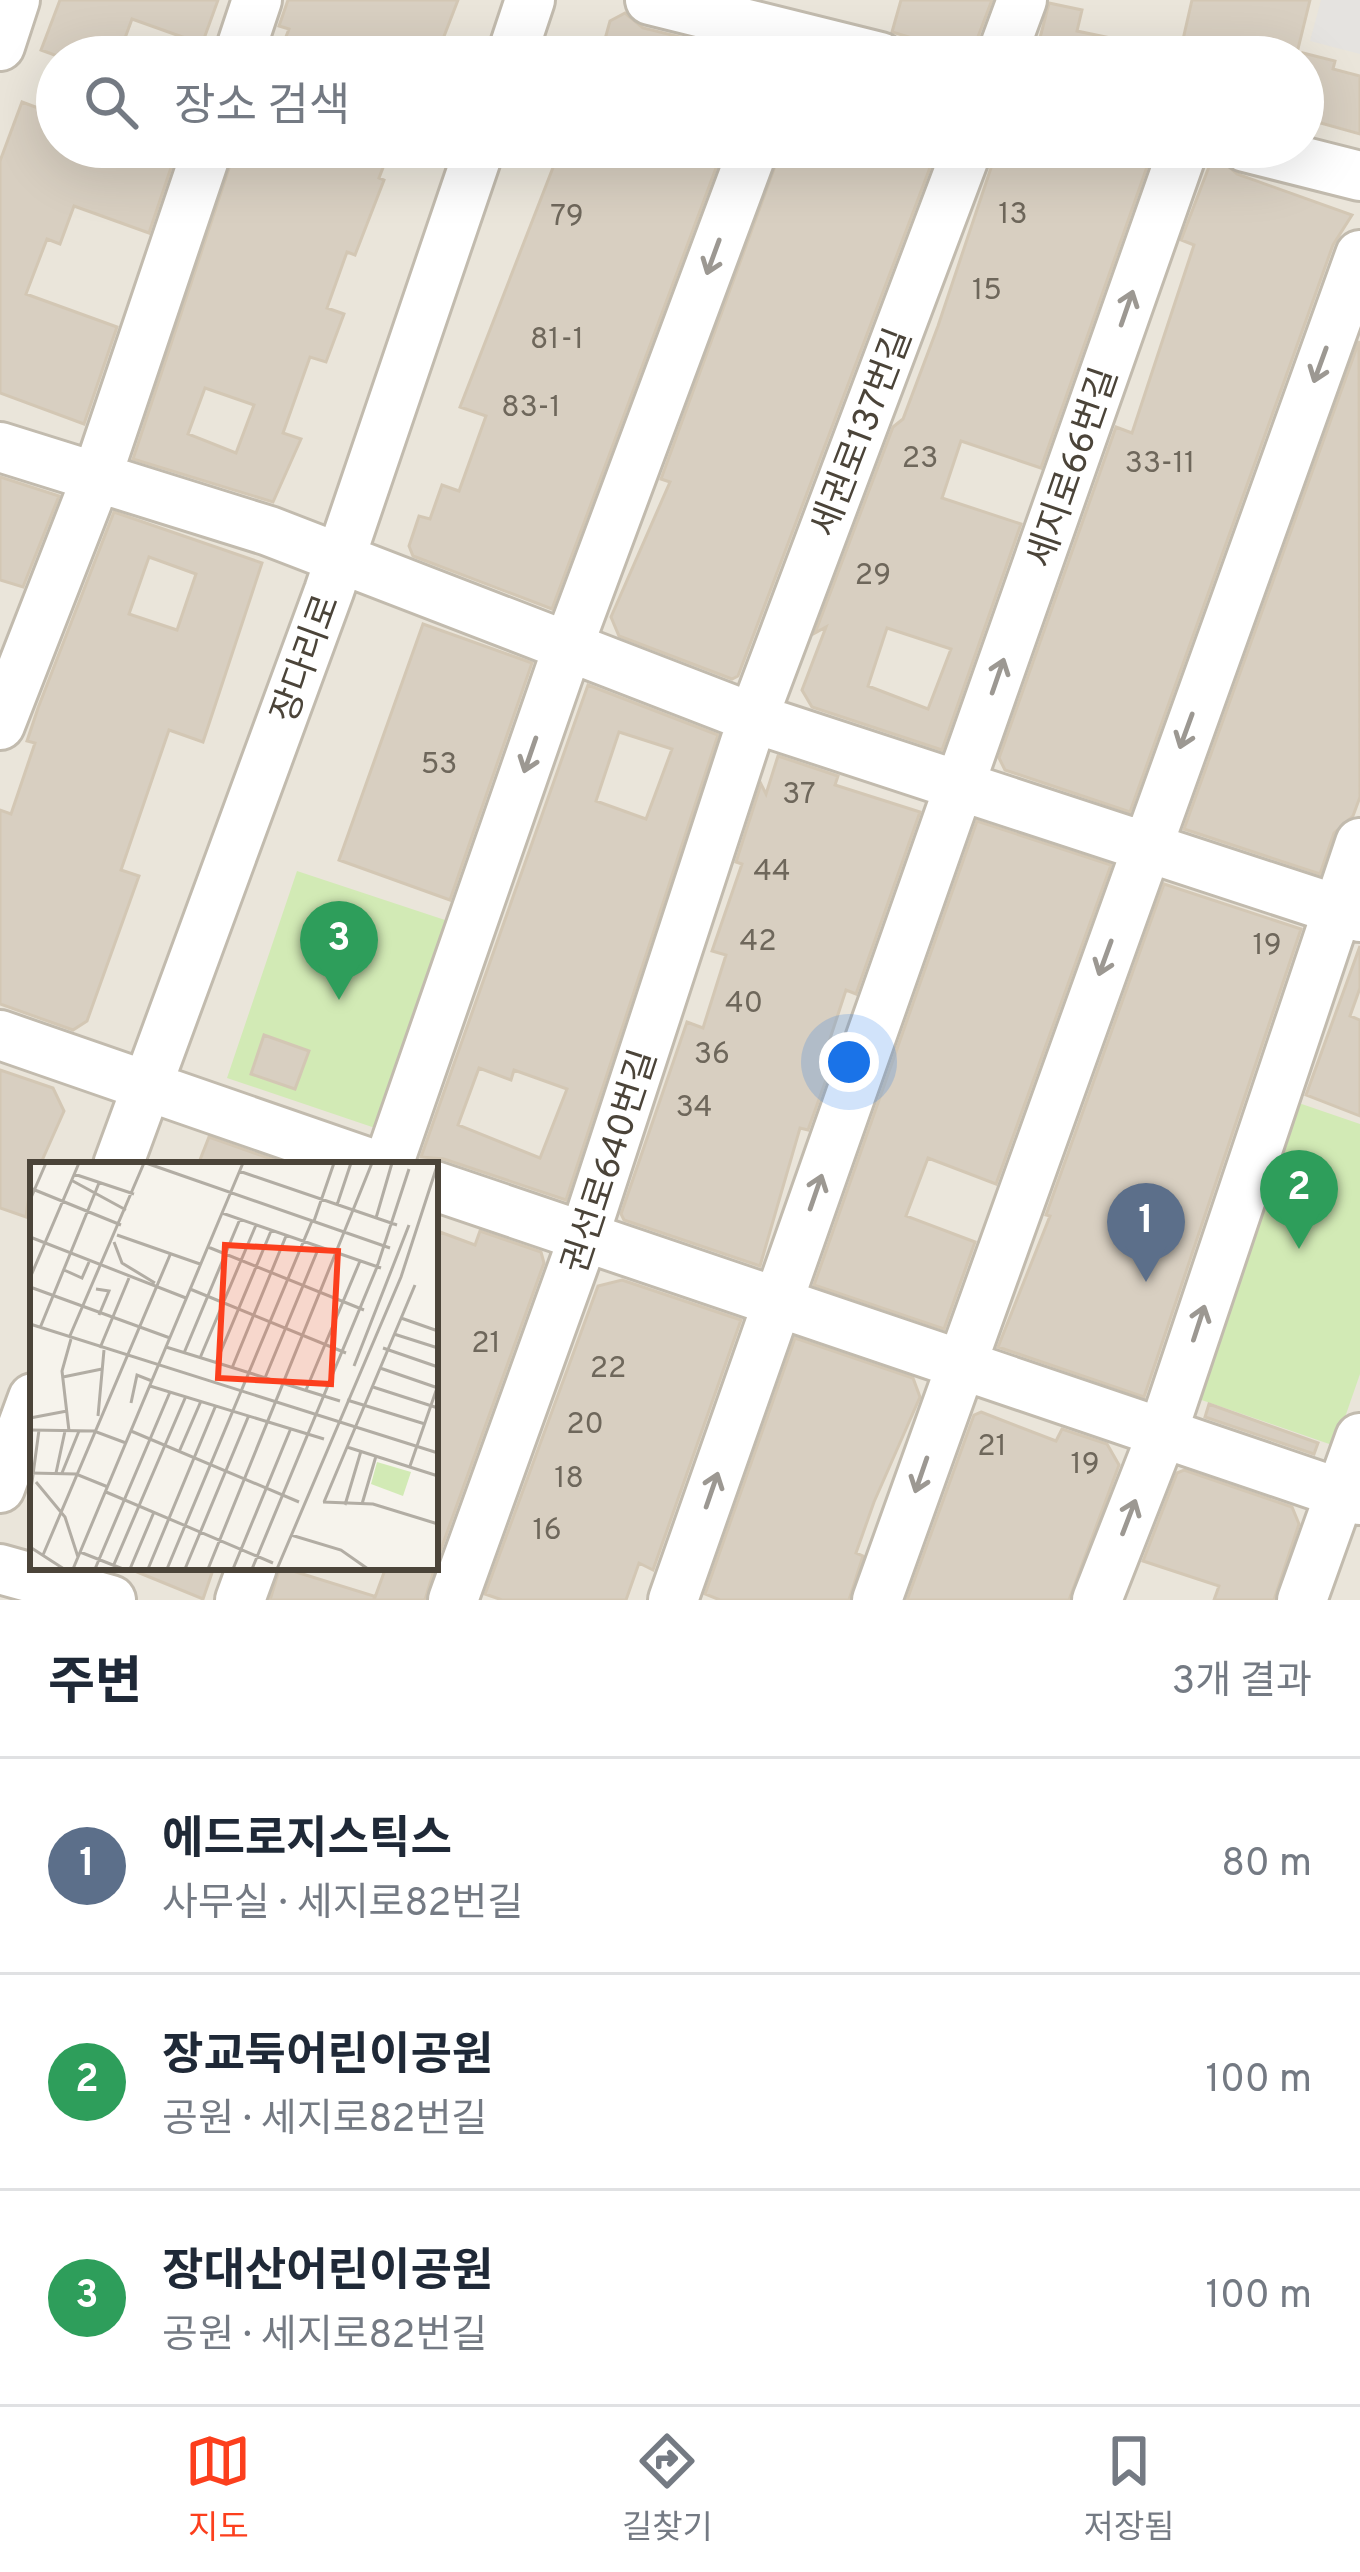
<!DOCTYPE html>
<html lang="ko">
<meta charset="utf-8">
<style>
:root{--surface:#fff;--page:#f2f2f3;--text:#1f2937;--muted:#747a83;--line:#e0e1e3;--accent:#fc3f1d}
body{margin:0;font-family:Overpass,"Noto Sans KR",sans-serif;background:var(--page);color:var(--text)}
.you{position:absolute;left:849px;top:1062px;width:42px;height:42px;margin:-30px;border:9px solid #fff;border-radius:50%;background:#1a73e8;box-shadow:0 0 0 18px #1a73e833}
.badge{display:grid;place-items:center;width:78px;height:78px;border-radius:50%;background:var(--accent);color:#fff;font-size:39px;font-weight:700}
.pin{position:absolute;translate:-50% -99px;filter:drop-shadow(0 3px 6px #0008)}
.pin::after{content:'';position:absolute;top:63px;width:42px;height:36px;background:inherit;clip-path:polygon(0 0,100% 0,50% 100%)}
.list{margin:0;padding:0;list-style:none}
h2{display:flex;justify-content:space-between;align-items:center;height:156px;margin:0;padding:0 48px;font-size:51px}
h2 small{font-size:39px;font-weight:400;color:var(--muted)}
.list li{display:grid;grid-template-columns:78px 1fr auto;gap:36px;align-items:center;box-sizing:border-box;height:216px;padding:0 48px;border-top:3px solid var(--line)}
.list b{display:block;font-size:45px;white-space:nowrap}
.list p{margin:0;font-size:39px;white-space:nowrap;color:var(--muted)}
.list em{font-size:39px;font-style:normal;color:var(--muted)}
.icon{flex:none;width:66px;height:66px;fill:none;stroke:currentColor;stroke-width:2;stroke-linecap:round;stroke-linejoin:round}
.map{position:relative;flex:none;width:1360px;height:1600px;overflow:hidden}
.search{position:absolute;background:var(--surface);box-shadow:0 12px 48px #0002;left:36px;right:36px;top:36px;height:132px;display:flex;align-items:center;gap:30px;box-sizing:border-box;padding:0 42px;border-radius:66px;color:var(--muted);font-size:45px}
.sheet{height:804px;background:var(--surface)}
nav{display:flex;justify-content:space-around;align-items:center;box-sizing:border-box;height:168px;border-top:3px solid var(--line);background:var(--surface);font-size:33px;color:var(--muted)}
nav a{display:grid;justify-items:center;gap:6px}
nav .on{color:var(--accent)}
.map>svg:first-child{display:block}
</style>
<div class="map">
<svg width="1360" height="1600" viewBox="0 0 1360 1600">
<rect width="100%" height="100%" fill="#f6f3ec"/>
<path fill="#eae5da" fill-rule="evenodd" d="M0,0h1360v1600h-1360zM57,57h1246v90h-1246zM33,1165h402v402h-402z"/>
<path fill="#d2eab5" d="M297,871l154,51 -70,208 -154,-52z
M1290,1100l70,24v250l-25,72 -148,-51z"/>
<path fill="#e5e3e0" d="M1321,0h39v54l-50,-13z"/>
<path fill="#d8cfc1" stroke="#d3c7b4" stroke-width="3" fill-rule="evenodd" d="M60,0h158l-16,44 -70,-25 -14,38h-58l-19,-7z
M288,0h170l-22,57h-158l11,-28 -10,-3z
M901,0h91l-16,42 -18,10 -66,-20z
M1192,0h118l-14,57h-117z
M1049,3l33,7 -5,21 67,14 -1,12h-108z
M625,13l18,15 119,29h-162l10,-36z
M1303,53l32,8 -2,8 27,7v58l-57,-16z
M22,102l35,13v32h121l-29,86 -75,-27 -14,38 -13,-5 -21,55 91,33 -33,97 -84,-31v-232z
M236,147h155l-12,31 5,2 -29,75 -8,-3 -20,56 17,6 -18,48 -16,-5 -27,76 18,6 -28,63 -140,-43zM205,388l49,17 -18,48 -48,-19z
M561,147h122l36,13 -167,449 -139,-53 -4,-10 10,-30 11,3 12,-34 17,6 27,-75 -26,-9z
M782,147h124l28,10 -196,519 -6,3 -113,-43 -8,-19 59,-135 -9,-3z
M998,147h156l-113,321 -80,-27 -19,57 79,26 -79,226 -130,-43 -10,-17 24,-63 -11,6 78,-206 10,-8 35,-93zM887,628l64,21 -23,60 -60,-23z
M1220,159l17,15 115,41 -19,30 -203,567 -125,-42 -6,-12 117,-331 16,6 62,-188 -13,-5 29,-76z
M1359,341l1,456 -7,19 -19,17 -14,41 -136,-45z
M0,477l59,19 -36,91 -23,-7z
M114,512l148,51 -59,179 -34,-12 -48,140 18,6 -52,145 -14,9 -73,-26v-194l11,4 24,-71 -8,-2 11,-33zM149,557l47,17 -19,56 -48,-16z
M423,624l109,39 -82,237 -111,-40z
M588,685l130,50 -152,465 -122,-41 -23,-2zM619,732l53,17 -26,70 -50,-18zM479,1068l32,12 3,-10 53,19 -27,69 -82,-33z
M778,756l60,20 -3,9 85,27 -64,182 -10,-4 -23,70 9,3 -24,67 -8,-2 -40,138 -136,-46 -3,-6 66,-192 16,6 23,-73 -14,-4 30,-87 -6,-2 25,-78 5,10z
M977,821l134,44 -115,319 -68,-26 -22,58 69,26 -31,87 -130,-44z
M1164,884l137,45 -157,468 -146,-50 52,-131 -4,-1z
M1360,946v42l-10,28 10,4v96l-54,-21z
M264,1035l45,16 -14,38 -44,-15z
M0,1070l53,18 11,23 -24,54h-7l-7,52 -26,-9z
M209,1137l79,28h-90z
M480,1231l61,21 3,11 -109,303v-320l5,-14 35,13z
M622,1280l119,40 -88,250 -14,-7 -13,37h-124l-17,-6 113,-308z
M795,1338l118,40 7,19 -46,105 -18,51 7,3 -14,44h-129l-15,-6z
M1209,1404l109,39 -4,11 -109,-37z
M981,1412l75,29 6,-12 45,15 12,21 -50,135h-162l67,-185z
M1184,1470l108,37 7,17 -25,76h-60l5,-14 -76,-25 34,-88z
M125,1567h89l-11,32z
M280,1567l94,29v4h-104z
M386,1567h49l-10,33h-51z"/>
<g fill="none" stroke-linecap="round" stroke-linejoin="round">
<defs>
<path id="minor" d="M650,0l230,57
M0,46l15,-46
M238,57l19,-57
M511,57l19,-57
M1001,57l21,-57
M1245,147l115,29
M0,447l269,84 484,187 607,199
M0,725l96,-246 112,-332
M0,1035l375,130
M118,1165l211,-574 151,-444
M388,1165l181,-521 185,-497
M435,1186l925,314
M0,1488l33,-90
M0,1569l111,31
M240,1600l12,-33
M453,1600l130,-361 170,-521 215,-571
M673,1600l511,-1453
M877,1600l483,-1345
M1097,1600l65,-166 198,-591
M1302,1600l58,-162"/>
</defs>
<use href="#minor" stroke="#c2bbae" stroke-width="54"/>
<use href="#minor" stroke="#fff" stroke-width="48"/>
</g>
<defs><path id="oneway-shaft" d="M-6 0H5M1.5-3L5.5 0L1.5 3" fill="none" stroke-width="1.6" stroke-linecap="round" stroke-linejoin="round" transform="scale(3)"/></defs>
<g stroke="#9c9892">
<use href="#oneway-shaft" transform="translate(713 257) rotate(110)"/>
<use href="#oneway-shaft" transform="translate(1127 308) rotate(-71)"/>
<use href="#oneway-shaft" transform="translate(1320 365) rotate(110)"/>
<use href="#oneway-shaft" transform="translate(998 676) rotate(-71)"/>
<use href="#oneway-shaft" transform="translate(1186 731) rotate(110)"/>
<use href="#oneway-shaft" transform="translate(530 755) rotate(109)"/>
<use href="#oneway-shaft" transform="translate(1105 958) rotate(110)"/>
<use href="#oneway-shaft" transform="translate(816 1192) rotate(-71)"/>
<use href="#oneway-shaft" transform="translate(1199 1323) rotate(-72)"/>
<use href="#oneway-shaft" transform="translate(921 1475) rotate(109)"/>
<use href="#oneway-shaft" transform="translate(712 1490) rotate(-71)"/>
<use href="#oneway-shaft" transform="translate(1129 1517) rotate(-69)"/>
</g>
<g text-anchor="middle" stroke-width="9" stroke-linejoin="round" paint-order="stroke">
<g font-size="30" fill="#6e675b">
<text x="1013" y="223">13</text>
<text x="567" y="225">79</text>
<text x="987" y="299">15</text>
<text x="557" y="348">81-1</text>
<text x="531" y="416">83-1</text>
<text x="920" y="467">23</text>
<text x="1160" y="472">33-11</text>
<text x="873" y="584">29</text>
<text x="439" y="773">53</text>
<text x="799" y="803">37</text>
<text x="772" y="880">44</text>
<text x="758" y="950">42</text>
<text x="1267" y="954">19</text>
<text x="744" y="1012">40</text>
<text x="712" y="1063">36</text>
<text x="694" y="1116">34</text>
<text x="486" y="1352">21</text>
<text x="608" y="1377">22</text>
<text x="585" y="1433">20</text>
<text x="992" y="1455">21</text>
<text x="1085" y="1473">19</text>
<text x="569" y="1487">18</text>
<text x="547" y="1539">16</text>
</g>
<g font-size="36" fill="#4b4439" stroke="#fff">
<text transform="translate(860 432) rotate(-69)" y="13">세권로137번길</text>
<text transform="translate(1071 467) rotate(-71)" y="13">세지로66번길</text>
<text transform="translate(304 658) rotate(-70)" y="13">장다리로</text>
<text transform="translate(608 1161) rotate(-72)" y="13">권선로640번길</text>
</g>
</g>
<g transform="translate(30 1162)">
<rect width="408" height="408" fill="#f6f3ec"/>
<path d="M347,300l34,10 -8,24 -32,-12z" fill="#d2eab5"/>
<path fill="none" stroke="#b2ada4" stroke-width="3" d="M116,1l244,85M209,9l158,54M44,12l60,20M41,18l55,30M0,26l91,37M0,38l16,-37M307,43l14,-42M192,51l159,55M346,56l16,-55M284,59l20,-58M87,73l83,29M0,75l156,61M84,80l8,21 33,20M178,85l156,63M34,108l18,8 7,-16M0,116l49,-115M0,125l140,51M66,127l13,2 -10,24M160,127l156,64M371,156l37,13M0,162l408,129M10,166l59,-145M364,172l44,14M39,176l75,-175M136,185l174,54M70,186l29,-70M353,186l55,19M154,191l56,-134M170,196l56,-133M186,201l55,-132M324,204l55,-141M202,206l54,-132M350,206l58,20M33,215l39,-8M235,216l54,-131M120,224l174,53M343,225l65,21M276,228l54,-129M317,238l78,24M101,241l6,-28 15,6M68,254l6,-66M0,256l37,-7M0,268l64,1 32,12M39,269l-7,-60 9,-32M101,269l168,71M317,285l91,29M149,290l22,-51M380,304l28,-81M0,311l46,1 32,13M26,311l9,-42M32,311l17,-42M6,320l29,35 13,40M76,330l167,71M0,335l9,-67M293,340l50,2 65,20M294,340l91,-217M332,342l14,-48M315,343l16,-54M261,373l50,15 27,19M0,385l34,22M50,390l43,17M13,393l127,-300M43,407l170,-406M65,407l75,-177M82,407l74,-173M100,407l24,-57M118,407l68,-164M137,407l145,-348M155,407l64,-154M178,407l164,-406M203,407l58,-141M222,407l125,-302 32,-98M247,407l124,-292 37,-114"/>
<path fill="#fc3f1d" fill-opacity="0.15" stroke="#fc3f1d" stroke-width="6" d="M195,83l113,6 -7,133 -113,-6z"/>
<rect width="408" height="408" fill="none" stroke="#4b4439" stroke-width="6"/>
</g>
</svg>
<div class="you"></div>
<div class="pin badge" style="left:1146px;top:1282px;background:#5c6f8a">1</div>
<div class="pin badge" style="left:1299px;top:1249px;background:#2e9e5b">2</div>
<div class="pin badge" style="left:339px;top:1000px;background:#2e9e5b">3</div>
<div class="search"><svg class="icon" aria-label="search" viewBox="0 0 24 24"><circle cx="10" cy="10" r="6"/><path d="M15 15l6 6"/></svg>장소 검색</div>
</div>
<section class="sheet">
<h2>주변<small>3개 결과</small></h2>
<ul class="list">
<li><span class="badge" style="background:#5c6f8a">1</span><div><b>에드로지스틱스</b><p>사무실 · 세지로82번길</p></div><em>80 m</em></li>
<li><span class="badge" style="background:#2e9e5b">2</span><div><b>장교둑어린이공원</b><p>공원 · 세지로82번길</p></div><em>100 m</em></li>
<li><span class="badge" style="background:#2e9e5b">3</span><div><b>장대산어린이공원</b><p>공원 · 세지로82번길</p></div><em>100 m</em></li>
</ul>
</section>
<nav>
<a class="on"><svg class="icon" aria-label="map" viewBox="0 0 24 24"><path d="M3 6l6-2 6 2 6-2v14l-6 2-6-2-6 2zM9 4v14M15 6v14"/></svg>지도</a>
<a><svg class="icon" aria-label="directions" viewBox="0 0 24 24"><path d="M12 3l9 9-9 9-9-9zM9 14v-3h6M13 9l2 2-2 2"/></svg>길찾기</a>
<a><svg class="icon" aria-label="saved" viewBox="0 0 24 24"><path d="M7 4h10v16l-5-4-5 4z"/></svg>저장됨</a>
</nav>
